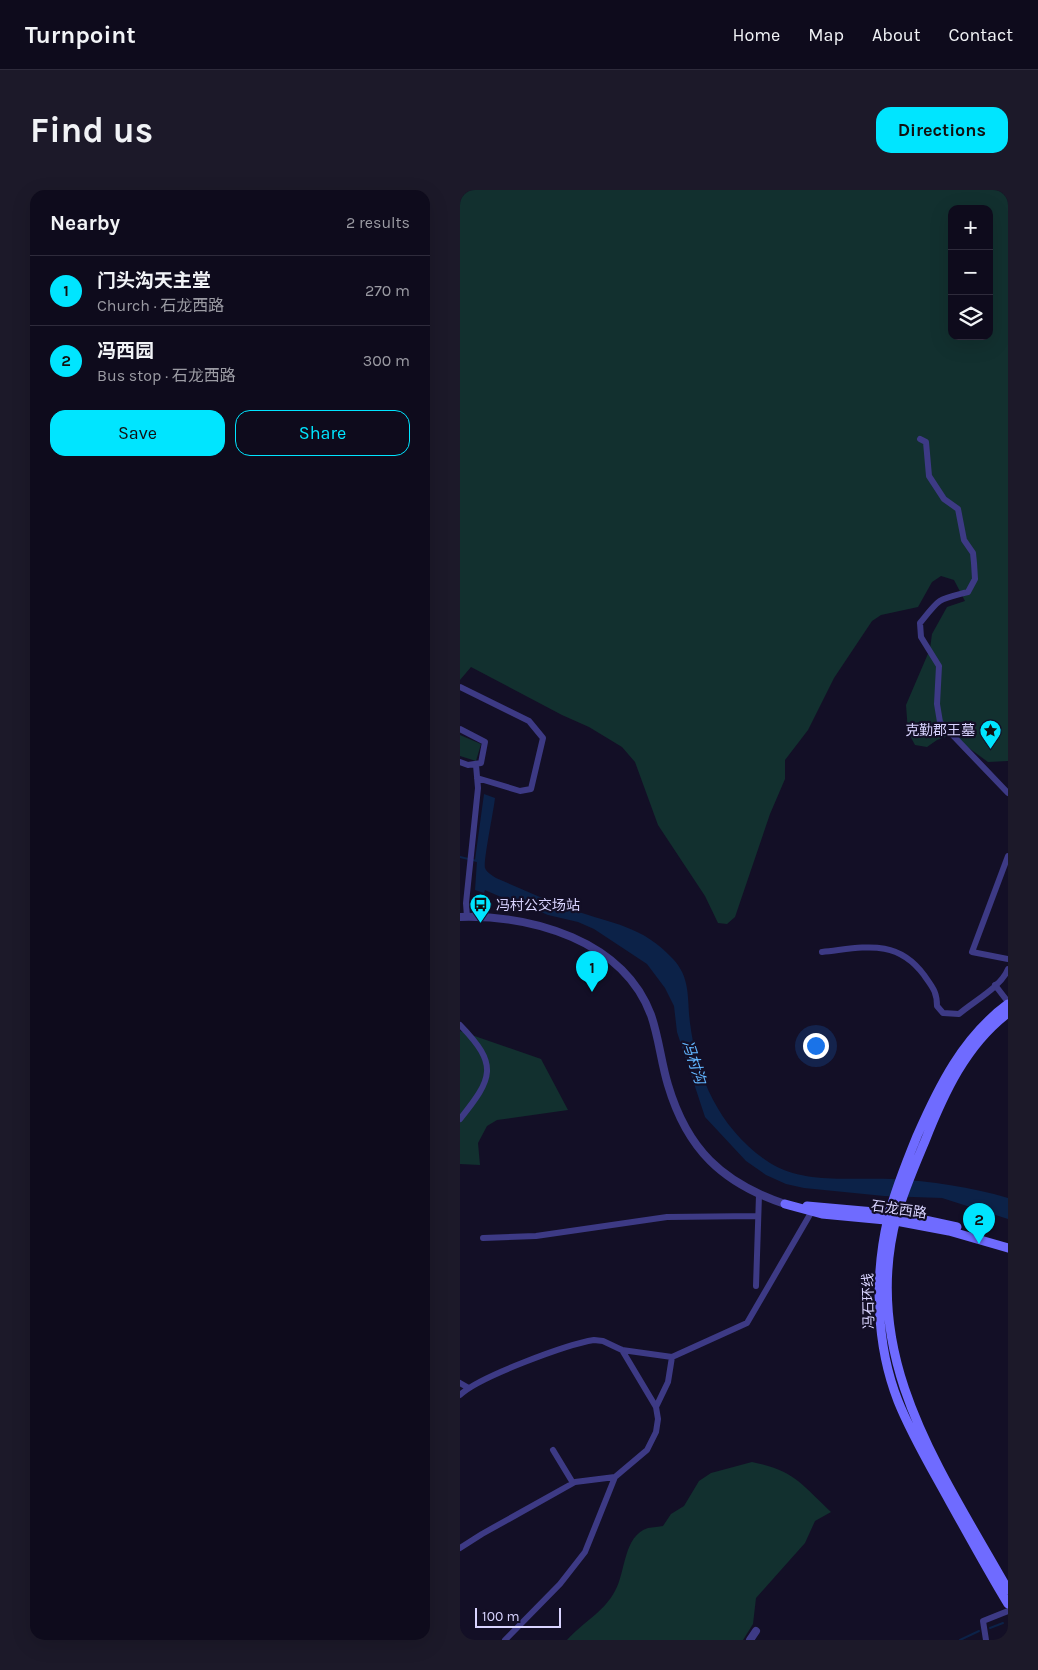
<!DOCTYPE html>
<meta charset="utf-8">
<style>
:root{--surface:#0e0b1c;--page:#1c1929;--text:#f1f3f6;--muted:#9b9ba3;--line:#2e2b3b;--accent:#00e5ff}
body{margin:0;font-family:Karla,"Noto Sans SC",sans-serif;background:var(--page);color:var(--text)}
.controls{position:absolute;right:15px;top:15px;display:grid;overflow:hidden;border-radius:10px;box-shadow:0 5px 20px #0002}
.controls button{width:45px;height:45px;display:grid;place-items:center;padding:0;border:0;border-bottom:1px solid var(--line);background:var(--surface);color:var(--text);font:25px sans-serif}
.scale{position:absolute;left:15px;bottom:12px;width:86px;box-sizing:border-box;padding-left:5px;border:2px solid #d9d4ff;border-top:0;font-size:14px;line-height:18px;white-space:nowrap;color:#d9d4ff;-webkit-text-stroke:4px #130f26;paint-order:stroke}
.you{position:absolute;left:355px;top:855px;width:18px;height:18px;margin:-12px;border:4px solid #fff;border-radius:50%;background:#1a73e8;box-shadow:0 0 0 8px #1a73e833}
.badge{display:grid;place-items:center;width:32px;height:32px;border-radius:50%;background:var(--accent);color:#111;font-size:16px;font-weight:700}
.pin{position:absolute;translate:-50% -41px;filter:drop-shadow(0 1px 2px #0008)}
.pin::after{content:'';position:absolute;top:26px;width:18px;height:15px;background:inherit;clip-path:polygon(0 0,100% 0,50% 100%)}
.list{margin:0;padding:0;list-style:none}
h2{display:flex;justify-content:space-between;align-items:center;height:65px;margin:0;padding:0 20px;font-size:21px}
h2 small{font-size:16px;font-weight:400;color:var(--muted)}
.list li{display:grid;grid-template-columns:32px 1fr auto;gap:15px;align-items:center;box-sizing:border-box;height:70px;padding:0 20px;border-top:1px solid var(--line)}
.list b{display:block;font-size:19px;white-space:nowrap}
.list p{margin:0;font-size:16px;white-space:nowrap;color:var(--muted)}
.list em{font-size:16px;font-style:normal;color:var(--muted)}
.actions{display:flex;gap:10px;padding:15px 20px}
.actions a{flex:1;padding:11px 0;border:1px solid var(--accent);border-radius:15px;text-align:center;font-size:18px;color:var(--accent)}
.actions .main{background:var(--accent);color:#111}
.icon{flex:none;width:28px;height:28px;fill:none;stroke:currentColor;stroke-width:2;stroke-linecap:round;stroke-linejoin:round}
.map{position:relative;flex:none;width:548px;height:1450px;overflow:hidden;border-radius:15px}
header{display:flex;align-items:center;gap:30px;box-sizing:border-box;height:70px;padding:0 25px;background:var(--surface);border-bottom:1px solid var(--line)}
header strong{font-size:24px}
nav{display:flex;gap:28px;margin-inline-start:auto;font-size:18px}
.intro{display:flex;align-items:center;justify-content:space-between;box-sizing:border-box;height:120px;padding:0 30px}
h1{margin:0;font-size:35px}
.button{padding:12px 22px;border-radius:15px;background:var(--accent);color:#111;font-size:18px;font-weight:700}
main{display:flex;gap:30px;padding:0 30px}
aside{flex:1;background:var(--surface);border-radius:15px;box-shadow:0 5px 20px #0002}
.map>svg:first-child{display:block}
</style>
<header>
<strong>Turnpoint</strong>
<nav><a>Home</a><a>Map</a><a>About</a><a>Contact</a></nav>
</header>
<div class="intro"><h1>Find us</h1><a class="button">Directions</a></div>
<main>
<aside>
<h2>Nearby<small>2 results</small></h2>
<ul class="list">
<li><span class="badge">1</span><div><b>门头沟天主堂</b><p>Church · 石龙西路</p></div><em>270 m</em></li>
<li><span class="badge">2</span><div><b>冯西园</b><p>Bus stop · 石龙西路</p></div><em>300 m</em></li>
</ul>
<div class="actions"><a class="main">Save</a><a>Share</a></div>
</aside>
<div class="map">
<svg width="548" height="1450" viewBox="0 0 548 1450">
<rect width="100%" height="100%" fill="#130f26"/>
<path fill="#12302f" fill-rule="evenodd" d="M0,0h548v571l-20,1 -37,-27 -14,5 -10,7 -12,-2 -7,-13 -2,-27 24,-56 2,-15 15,-27 18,-6 -11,-21 -13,-4 -9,6 -14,25 -37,8 -9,6 -38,57 -26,52 -23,30v19l-15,35 -35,103 -8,7 -9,-1 -13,-27 -47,-71 -23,-63 -13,-15 -33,-20 -27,-12 -91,-48 -11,13zM492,19h37v127h-37z
M0,545l21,9 -5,17 -16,-5z
M0,841l81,28 27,51 -71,10 -10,6 -9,17 2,22 -20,-1z
M292,1272c43,9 49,22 79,50l-16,9 -10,22 -49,55 -3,26 -10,16h-176c15,-17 37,-28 48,-49 11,-19 8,-55 33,-63 5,-1 11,-1 15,-2l8,-12 13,-8 15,-25 12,-8z"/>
<path fill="#0c2248" d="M24,604l11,4c-1,11 -12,64 -10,70 2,5 7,7 11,10 26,11 51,23 77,32 40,14 70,16 100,49 18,19 14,40 17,64 7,56 31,108 80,140 36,22 83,14 122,16 39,2 79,8 116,19v21l-66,-21 -58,-2 -80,-8 -18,-4 -20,-9 -20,-14 -41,-44 -28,-85 -3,-26 -9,-18 -18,-24 -53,-35 -16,-7 -30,-7 -27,-12 -2,2 -34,-15 -1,3 -9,-3 2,-29 -2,-1z"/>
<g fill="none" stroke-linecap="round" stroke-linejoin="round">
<path stroke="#0c2248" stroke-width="2" d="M0,667l17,4
M530,1438l13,-5
M500,1450l19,-9"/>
<path stroke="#3d3a85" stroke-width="6" d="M460,249l6,3 3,34 15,23 14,10 6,31 9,13 1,10 1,16 -7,13c-31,8 -27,5 -48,31l1,14 18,29 -2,38 3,18 68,71
M0,497l69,34 14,17 -12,51 -11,2 -43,-13
M0,539l25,13 -4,21 -13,2 -8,-3
M548,666l-36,96 36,7
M7,727l-1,-14 12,-115 -2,-23
M362,762c40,-4 74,-15 102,23 8,12 13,16 13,31l6,7 16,1c15,-13 42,-27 49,-45
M535,795l13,17
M0,835c39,40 33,53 0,94
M23,1048l53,-2 131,-19 91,-1
M296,1096l3,-91
M212,1167l75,-34 65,-112
M0,1193l7,4
M0,1205c18,-18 108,-51 134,-55l9,1 19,9 50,7 -4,25 -12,25
M93,1260l20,33
M0,1358l22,-14 93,-52 40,-5
M45,1450l55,-56 25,-32 30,-75 32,-27 9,-18 2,-13 -2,-12 -34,-57
M526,1450l-3,-19 25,-10"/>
<path stroke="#3d3a85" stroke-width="8" d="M0,727c72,-2 163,23 191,98 8,23 10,47 17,70 19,64 54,98 117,119
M290,1450l6,-9"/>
<path stroke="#6f6bff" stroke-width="9" d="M548,814c-45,33 -69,82 -91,132 -11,27 -22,54 -29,82 -14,59 -12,127 10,183 14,35 34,68 52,101 19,34 38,69 58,102
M548,823c-42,32 -64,80 -83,128 -10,24 -21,49 -28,74 -39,143 45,257 111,375
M325,1014l37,10 74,7 53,10 59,17
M347,1016l90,8 60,13"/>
</g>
<defs>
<symbol id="sight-pin" viewBox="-11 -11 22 30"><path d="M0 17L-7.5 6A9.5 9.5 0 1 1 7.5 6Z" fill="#00e5ff" stroke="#130f26"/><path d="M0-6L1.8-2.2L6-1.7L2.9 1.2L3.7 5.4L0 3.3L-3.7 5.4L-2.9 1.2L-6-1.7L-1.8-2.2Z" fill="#111"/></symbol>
<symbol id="bus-pin" viewBox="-11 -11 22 30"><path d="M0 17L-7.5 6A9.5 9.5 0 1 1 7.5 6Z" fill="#00e5ff" stroke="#130f26"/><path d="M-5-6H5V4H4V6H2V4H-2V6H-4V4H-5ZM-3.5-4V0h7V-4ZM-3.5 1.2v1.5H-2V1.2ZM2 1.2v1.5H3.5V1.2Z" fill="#111"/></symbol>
</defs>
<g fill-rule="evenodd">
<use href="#sight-pin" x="518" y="528" width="25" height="34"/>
<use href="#bus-pin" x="8" y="702" width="25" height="34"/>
</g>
<g text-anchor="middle" stroke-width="4.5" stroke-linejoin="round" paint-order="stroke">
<g font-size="14" fill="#d9d4ff" stroke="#130f26" text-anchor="end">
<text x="515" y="545">克勤郡王墓</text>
<text x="36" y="720" text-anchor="start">冯村公交场站</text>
</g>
<g font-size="14" fill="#d9d4ff" stroke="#130f26">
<text transform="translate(439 1019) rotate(8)" y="5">石龙西路</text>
<text transform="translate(408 1111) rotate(-91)" y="5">冯石环线</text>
</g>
<g font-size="15" font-style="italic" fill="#62b6ff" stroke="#130f26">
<text transform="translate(234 872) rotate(72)" y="5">冯村沟</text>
</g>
</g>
</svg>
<div class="controls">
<button>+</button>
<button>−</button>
<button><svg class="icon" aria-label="layers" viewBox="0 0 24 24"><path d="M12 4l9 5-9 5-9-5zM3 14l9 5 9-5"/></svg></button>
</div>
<div class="scale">100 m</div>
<div class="you"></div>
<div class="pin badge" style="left:132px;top:802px">1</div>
<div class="pin badge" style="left:519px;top:1054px">2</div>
</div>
</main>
